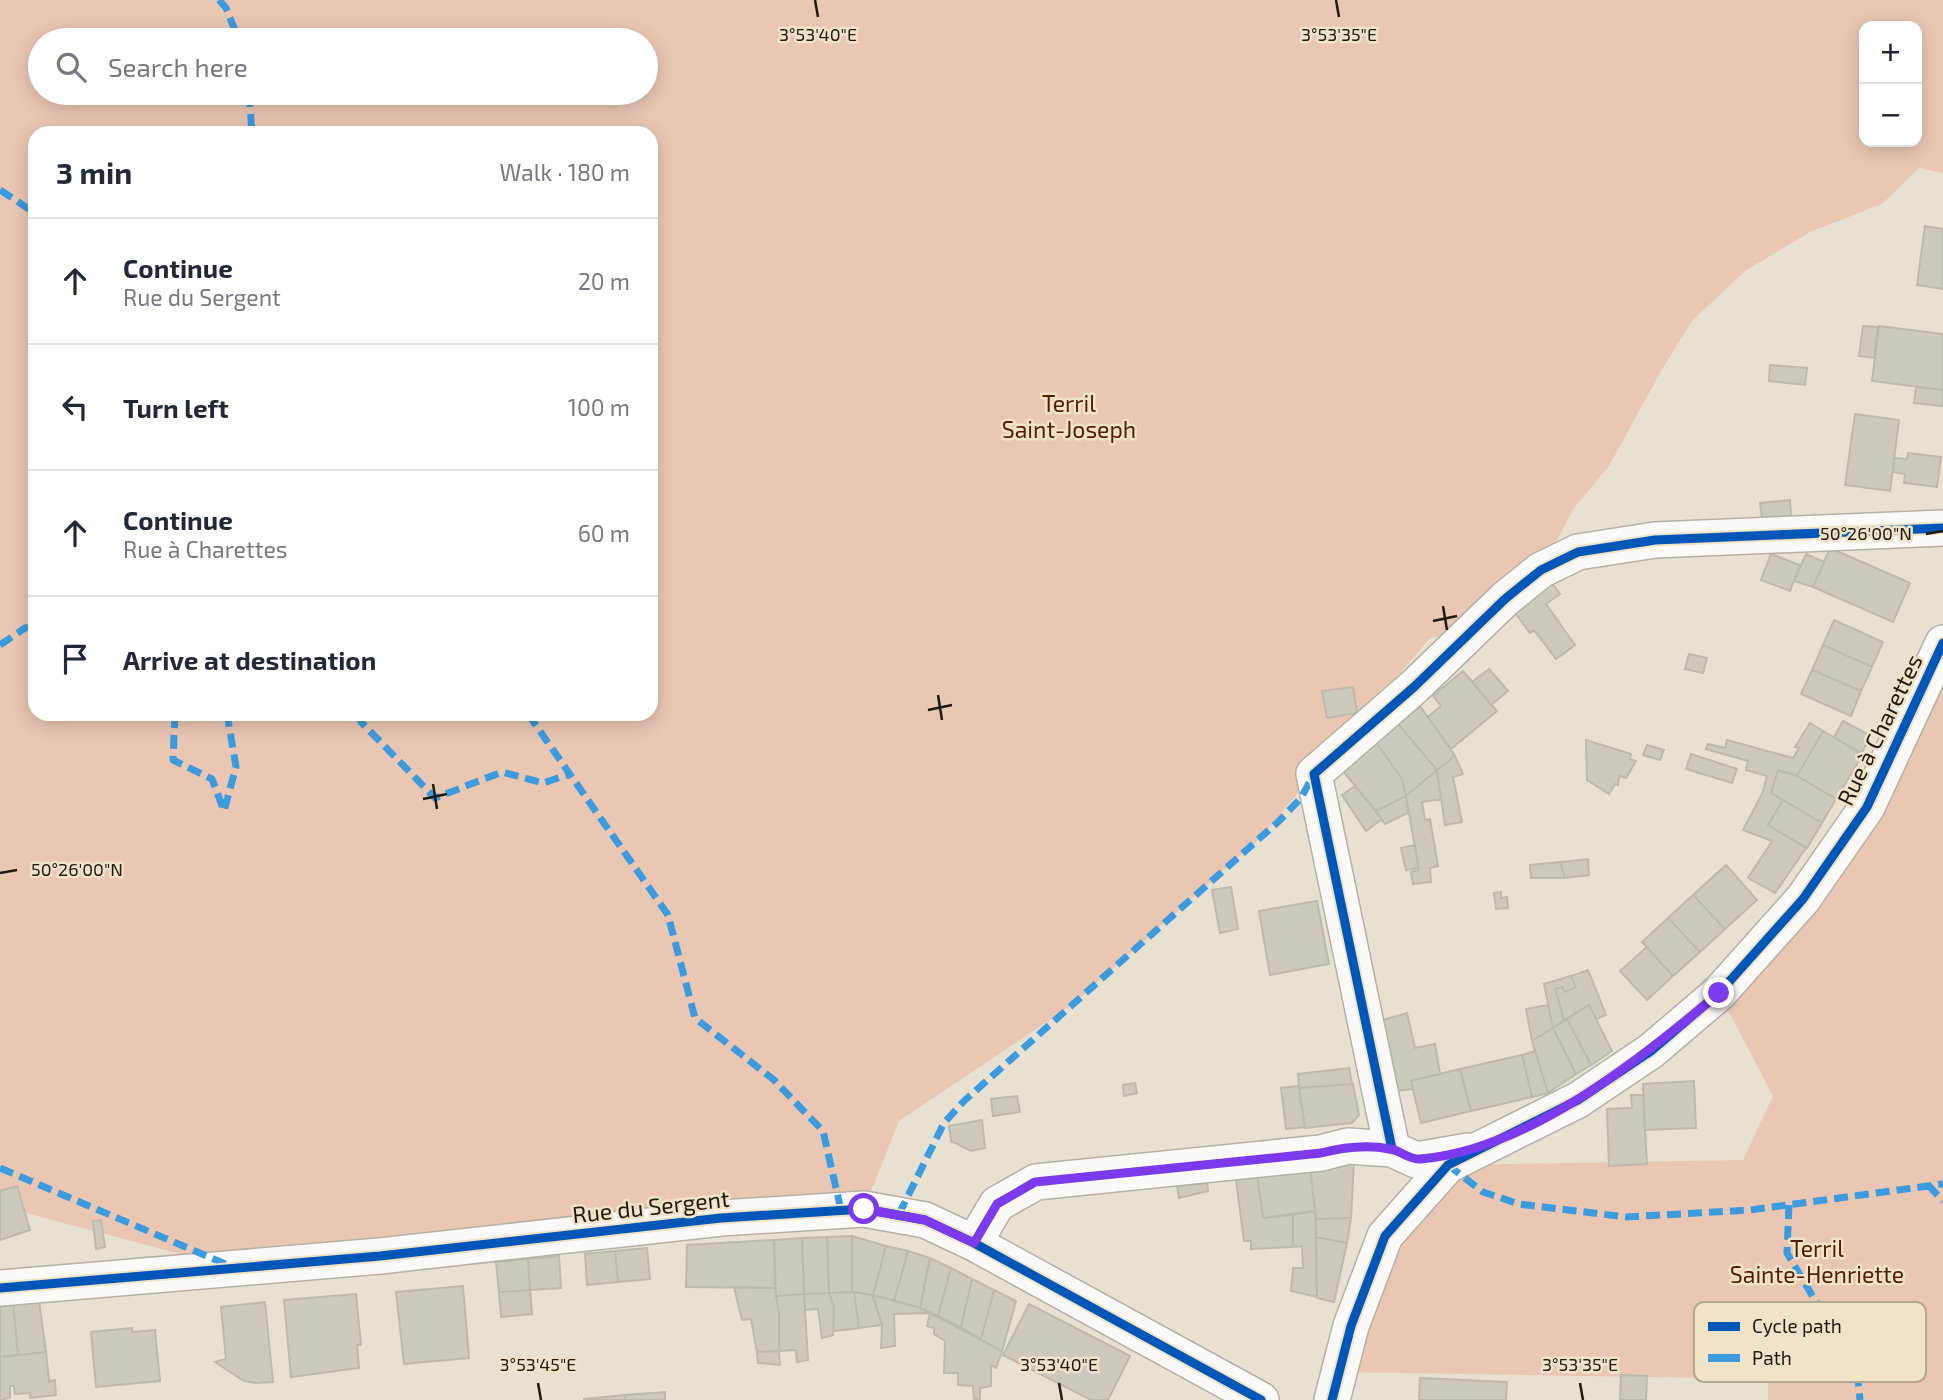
<!DOCTYPE html>
<meta charset="utf-8">
<style>
:root{--surface:#fff;--page:#f6f6f7;--text:#1f2937;--muted:#747a83;--line:#e0e1e3}
body{margin:0;font-family:"Exo 2",sans-serif;background:var(--page);color:var(--text)}
.controls{position:absolute;right:21px;top:21px;display:grid;overflow:hidden;border-radius:14px;box-shadow:0 4px 18px #0003}
.controls button{width:63px;height:63px;display:grid;place-items:center;padding:0;border:0;border-bottom:2px solid var(--line);background:var(--surface);color:var(--text);font:35px sans-serif}
.stop{position:absolute;width:21px;height:21px;margin:-16px;border:5px solid #7c3aed;border-radius:50%;background:#fff}
.stop.end{background:#7c3aed;border-color:#fff;box-shadow:0 2px 7px #0008}
.list{margin:0;padding:0;list-style:none}
h2{display:flex;justify-content:space-between;align-items:center;height:91px;margin:0;padding:0 28px;font-size:30px}
h2 small{font-size:23px;font-weight:400;color:var(--muted)}
.list li{display:grid;grid-template-columns:46px 1fr auto;gap:21px;align-items:center;box-sizing:border-box;height:126px;padding:0 28px;border-top:2px solid var(--line)}
.list b{display:block;font-size:26px;white-space:nowrap}
.list p{margin:0;font-size:23px;white-space:nowrap;color:var(--muted)}
.list em{font-size:23px;font-style:normal;color:var(--muted)}
.icon{flex:none;width:38px;height:38px;fill:none;stroke:currentColor;stroke-width:2;stroke-linecap:round;stroke-linejoin:round}
.map{position:relative;flex:none;width:1943px;height:1400px;overflow:hidden}
.search{position:absolute;background:var(--surface);box-shadow:0 4px 18px #0003;left:28px;top:28px;width:630px;height:77px;display:flex;align-items:center;gap:18px;box-sizing:border-box;padding:0 24px;border-radius:38px;color:var(--muted);font-size:26px}
.panel{position:absolute;background:var(--surface);box-shadow:0 4px 18px #0003;left:28px;top:126px;width:630px;height:595px;border-radius:21px}
.map>svg:first-child{display:block}
</style>
<div class="map">
<svg width="1943" height="1400" viewBox="0 0 1943 1400">
<rect width="100%" height="100%" fill="#e8e0d1"/>
<path fill="#eac7b3" fill-rule="evenodd" d="M0,0h1943v173l-24,-5 -37,36 -72,28 -65,39 -53,50 -31,50 -52,95 -35,42 -33,62 -68,60 -43,8 -171,201 -187,166 -173,116 -35,88 -624,61 -240,-64zM1864,26h53v116h-53zM40,40h606v53h-606zM35,133h616v581h-616z
M1943,643v757h-175v-21l-429,-7 12,-46 97,-161 295,-5 30,-64 -54,-103 84,-94z"/>
<path fill="#cdc9bd" stroke="#bdb9ad" stroke-width="2" d="M1925,226l18,3v60l-26,-4z
M1863,326l15,1 -4,31 -15,-2z
M1879,326l64,8v56l-71,-9z
M1770,365l37,3 -2,17 -36,-4z
M1916,387l27,3v16l-29,-3z
M1855,414l44,6 -9,71 -45,-6z
M1908,453l33,4 -4,30 -33,-4 1,-9 -12,-2 1,-14 13,1z
M1790,500l1,16 -29,3 -2,-16z
M1830,548l80,35 -17,39 -80,-35z
M1771,554l29,11 -10,26 -29,-11z
M1806,554l18,8 -11,25 -19,-6z
M1551,582l9,12 -14,10 29,41 -19,14 -22,-29 -4,3 -17,-23z
M1834,620l49,22 -11,25 -49,-22z
M1823,645l49,22 -11,24 -49,-21z
M1689,654l18,4 -4,15 -18,-4z
M1489,669l19,22 -17,14 -19,-23z
M1812,670l49,21 -10,25 -50,-22z
M1463,671l34,40 -46,38 -23,-32 13,-11 -8,-10z
M1353,687l4,26 -30,5 -5,-27z
M1420,706l35,50 -18,14 -39,-46z
M1843,721l28,15 -10,18 -27,-17z
M1810,723l13,8 -26,45 -19,-6 -7,23 12,7 -15,25 38,23 -31,45 -27,-15 24,-37 -29,-11 20,-38 4,-16 -21,-6 2,-9 -42,-12 2,-5 17,4 2,-8 66,18 6,-10 -4,-1z
M1398,724l39,46 -31,26 -4,-17 -26,-37z
M1823,731l40,23 -27,45 -39,-23z
M1586,740l45,14 -1,5 6,2 -10,17 -7,-2 -1,9 -3,-1 -6,10 -22,-14z
M1376,742l26,37 4,17 -30,15 -33,-40z
M1647,745l17,5 -4,10 -17,-5z
M1691,754l46,15 -5,14 -46,-14z
M1455,756l8,18 -10,3 9,45 -17,3 -8,-55z
M1437,770l4,29 -19,3 3,18 5,-1 8,47 -8,2 1,14 -18,2 -2,-12 8,-2 -13,-74z
M1778,770l19,6 39,23 -14,24 -51,-30z
M1355,786l27,33 -16,12 -24,-36z
M1406,796l2,17 -23,11 -9,-13z
M1783,800l39,23 -15,25 -39,-23z
M1415,845l3,23 -12,2 -5,-22z
M1588,859l1,16 -24,3 -5,-16z
M1560,862l5,16h-34l-1,-13z
M1726,865l31,35 -32,29 -32,-34z
M1231,887l7,42 -18,4 -8,-43z
M1501,892v6l6,-1 1,11 -12,1 -2,-16z
M1693,895l32,34 -25,23 -32,-34z
M1317,901l12,63 -59,11 -11,-64z
M1668,918l32,34 -27,24 -31,-34z
M1647,947l26,29 -26,24 -27,-29z
M1588,970l18,45 -10,4 -7,-14 -25,15 -9,-31 7,-2 3,5 11,-5 -5,-11z
M1571,976l5,11 -11,5 -3,-5 -7,2 9,31 -11,8 -9,-44z
M1548,1005l5,23 -21,13 -6,-32z
M1589,1005l23,46 -21,14 -24,-46z
M1407,1013l8,35 20,-4 5,30 -29,7 2,8 -15,2 -15,-71z
M1567,1019l24,46 -15,9 -23,-46z
M1553,1028l23,46 -28,19 -16,-52z
M1535,1051l13,42 -16,4 -10,-42z
M1522,1055l10,42 -61,14 -11,-42z
M1349,1068l3,16 -53,4 6,39 -19,2 -5,-41 18,-2 -1,-12z
M1460,1069l11,42 -50,12 -10,-42z
M1694,1081l2,47 -51,2 -2,-46z
M1135,1083l2,10 -13,3 -1,-11z
M1353,1084l6,31 -7,8 -47,5 -6,-40z
M1631,1095h12l4,69 -38,2 -2,-57 25,-1z
M1017,1096l3,16 -27,4 -2,-17z
M982,1120l3,28 -14,3 -20,-10 -2,-15z
M1354,1161l-3,57 -35,1 -6,-52z
M1310,1167l5,44 -52,7 -6,-43z
M1257,1175l6,43 30,-3v32l-42,2v-8h-7l-8,-61z
M1207,1183l1,8 -29,7 -2,-12z
M17,1186l13,44 -30,10v-49z
M1315,1211l1,26 1,60 -26,-6 2,-23h10l-1,-22 -9,1v-32z
M1351,1218l-4,25 -31,-6v-18z
M101,1220l4,27 -9,2 -3,-28z
M852,1236v56l-23,1 -2,-56z
M852,1236l34,10 -13,49 -21,-3z
M827,1237l2,56 -25,1 -2,-56z
M1316,1237l31,6 -13,59 -17,-4z
M802,1238l2,56 -28,2 -2,-56z
M774,1240l1,48 -89,-1 1,-42z
M886,1246l22,5 -14,50 -21,-6z
M647,1248l3,31 -32,3 -3,-31z
M615,1251l3,31 -31,3 -2,-31z
M908,1251l22,7 -10,50 -26,-7z
M559,1256l2,32 -31,2 -2,-31z
M930,1258l21,10 -13,48 -18,-8z
M528,1259l2,31 -31,2 -3,-30z
M951,1268l21,11 -11,48 -23,-11z
M972,1279l22,11 -13,49 -20,-12z
M463,1286l6,72 -65,6 -8,-72z
M734,1287l41,1 4,25v38l-22,1 -6,-33 -9,1z
M530,1290l2,24 -31,3 -2,-25z
M994,1290l22,11 -14,50 -21,-12z
M854,1292l5,36 -26,3 1,-24 -5,-14z
M854,1292l18,3 10,30 -23,3z
M829,1293l5,14 -1,28 -11,3 -4,-29 -13,1 -1,-16z
M356,1294l5,51h-4l2,23 -68,9 -7,-77z
M804,1294l4,66 -11,2 -1,-12 -17,1v-38l-3,-17z
M873,1295l45,12 12,6 -36,1 1,32 -14,2 1,-23z
M39,1301l7,51 -28,3 -5,-52z
M265,1302l8,80 -18,1 -11,-2 -29,-19 11,-3 -5,-52z
M13,1303l5,52 -18,2v-53z
M1029,1304l101,52 -22,44h-17l-88,-45z
M930,1313l72,38 -6,17 -5,-3v21l-11,2v11h-6l-1,-13 -15,-1v-12h-14l1,-32 -11,-7v-6l-7,-2z
M132,1328v4l23,-2 5,51 -64,6 -5,-55z
M779,1351l1,14 -22,-2 -1,-11z
M46,1352l3,29 6,-1 1,15 -26,3v-5l-15,1 -1,-8h-4v12l-10,2v-43z
M1621,1375l26,1 -1,24h-26z
M1420,1378l87,4 -1,18h-87z
M665,1392v8h-40v-5z
M625,1395v5h-41v-1z"/>
<g fill="none" stroke-linecap="round" stroke-linejoin="round">
<defs>
<path id="minor" d="M1392,1149l-78,-375 100,-87 91,-88 36,-29 37,-18 77,-12 288,-12
M974,1243l23,-39 39,-22 285,-29 27,-7 44,3 24,11 52,-9
M0,1288l380,-32 341,-38 143,-9 61,11 49,23 287,157
M1332,1400l19,-74 34,-90 63,-71 130,-65 73,-49 68,-58 84,-94 64,-92 76,-164"/>
</defs>
<use href="#minor" stroke="#b6b1a5" stroke-width="38"/>
<use href="#minor" stroke="#fcfaf8" stroke-width="35"/>
<path stroke="#3c9bde" stroke-width="7" stroke-dasharray="14 7" stroke-linecap="butt" d="M219,0l7,8 13,32
M249,93l3,40
M0,190l35,23
M0,645l25,-17 10,-2
M175,714l-2,46 39,19 12,32 12,-44 -9,-53
M360,714l1,8 74,76 67,-26 41,11 27,-9
M528,714l140,201 27,103 79,62 49,51 18,79
M1448,1165l35,27 36,12 107,13 124,-7 193,-26
M0,1168l230,98
M1928,1185l15,16
M1789,1205l-2,48 29,49 39,50 5,48
M899,1214l45,-91 20,-22 314,-279 23,-24 13,-24"/>
<defs>
<path id="cycleway" d="M1392,1149l-78,-375 100,-87 91,-88 36,-29 37,-18 77,-12 288,-12
M0,1288l380,-32 341,-38 143,-9 61,11 49,23 287,157
M1332,1400l19,-74 34,-90 63,-71 130,-65 73,-49 68,-58 84,-94 64,-92 76,-164"/>
</defs>
<use href="#cycleway" stroke="#f1e3c8" stroke-width="13"/>
<use href="#cycleway" stroke="#0057b8" stroke-width="9"/>
</g>
<g fill="none" stroke-linecap="round" stroke-linejoin="round">
<path stroke="#7c3aed" stroke-width="9" d="M864,1209l61,11 49,23 23,-39 38,-22 286,-29c23,-6 45,-9 69,-4 10,1 19,11 30,10 106,-8 220,-99 299,-166"/>
</g>
<path fill="none" stroke="#1f1a10" stroke-width="2.5" d="M815,0l3,17M1336,0l3,17M1926,534l17,-3M1443,606l4,24M1433,621l24,-5M938,695l4,25M928,710l24,-5M433,784l4,25M423,799l24,-5M0,873l17,-3M538,1383l3,17M1059,1383l3,17M1580,1383l3,17"/>
<g text-anchor="middle" stroke-width="5" stroke-linejoin="round" paint-order="stroke">
<g font-size="23" fill="#551c00" stroke="#f1e3c8">
<text x="1069" y="412">Terril<tspan x="1069" dy="26">Saint-Joseph</tspan></text>
<text x="1817" y="1257">Terril<tspan x="1817" dy="26">Sainte-Henriette</tspan></text>
</g>
<g font-size="23" fill="#1f1a10" stroke="#f1e3c8">
<text transform="translate(1880 730) rotate(-64)" y="8">Rue à Charettes</text>
<text transform="translate(651 1207) rotate(-6)" y="8">Rue du Sergent</text>
</g>
</g>
<rect x="1694" y="1302" width="232" height="80" rx="10" fill="#f1e3c8" stroke="#b2a791" stroke-width="2"/>
<rect x="1708" y="1322" width="32" height="9" fill="#0057b8"/>
<rect x="1708" y="1354" width="32" height="8" fill="#3c9bde"/>
<g font-size="19" fill="#1f1a10">
<text x="1752" y="1333">Cycle path</text>
<text x="1752" y="1365">Path</text>
</g>
<g font-size="18" text-anchor="middle" fill="#1f1a10" stroke="#f1e3c8" stroke-width="5" stroke-linejoin="round" paint-order="stroke">
<text x="818" y="41">3°53'40"E</text>
<text x="1339" y="41">3°53'35"E</text>
<text x="1866" y="540">50°26'00"N</text>
<text x="77" y="876">50°26'00"N</text>
<text x="538" y="1371">3°53'45"E</text>
<text x="1059" y="1371">3°53'40"E</text>
<text x="1580" y="1371">3°53'35"E</text>
</g>
</svg>
<div class="controls">
<button>+</button>
<button>−</button>
</div>
<div class="stop" style="left:864px;top:1209px"></div>
<div class="stop end" style="left:1719px;top:993px"></div>
<div class="search"><svg class="icon" aria-label="search" viewBox="0 0 24 24"><circle cx="10" cy="10" r="6"/><path d="M15 15l6 6"/></svg>Search here</div>
<section class="panel">
<h2>3 min<small>Walk · 180 m</small></h2>
<ul class="list">
<li><svg class="icon" aria-label="ahead" viewBox="0 0 24 24"><path d="M12 20V5M6 11l6-6 6 6"/></svg><div><b>Continue</b><p>Rue du Sergent</p></div><em>20 m</em></li>
<li><svg class="icon" aria-label="left" viewBox="0 0 24 24"><path d="M17 20v-9H6M10 6l-5 5 5 5"/></svg><div><b>Turn left</b></div><em>100 m</em></li>
<li><svg class="icon" aria-label="ahead" viewBox="0 0 24 24"><path d="M12 20V5M6 11l6-6 6 6"/></svg><div><b>Continue</b><p>Rue à Charettes</p></div><em>60 m</em></li>
<li><svg class="icon" aria-label="arrive" viewBox="0 0 24 24"><path d="M6 21V4h12l-3 4 3 4H6"/></svg><div><b>Arrive at destination</b></div></li>
</ul>
</section>
</div>
